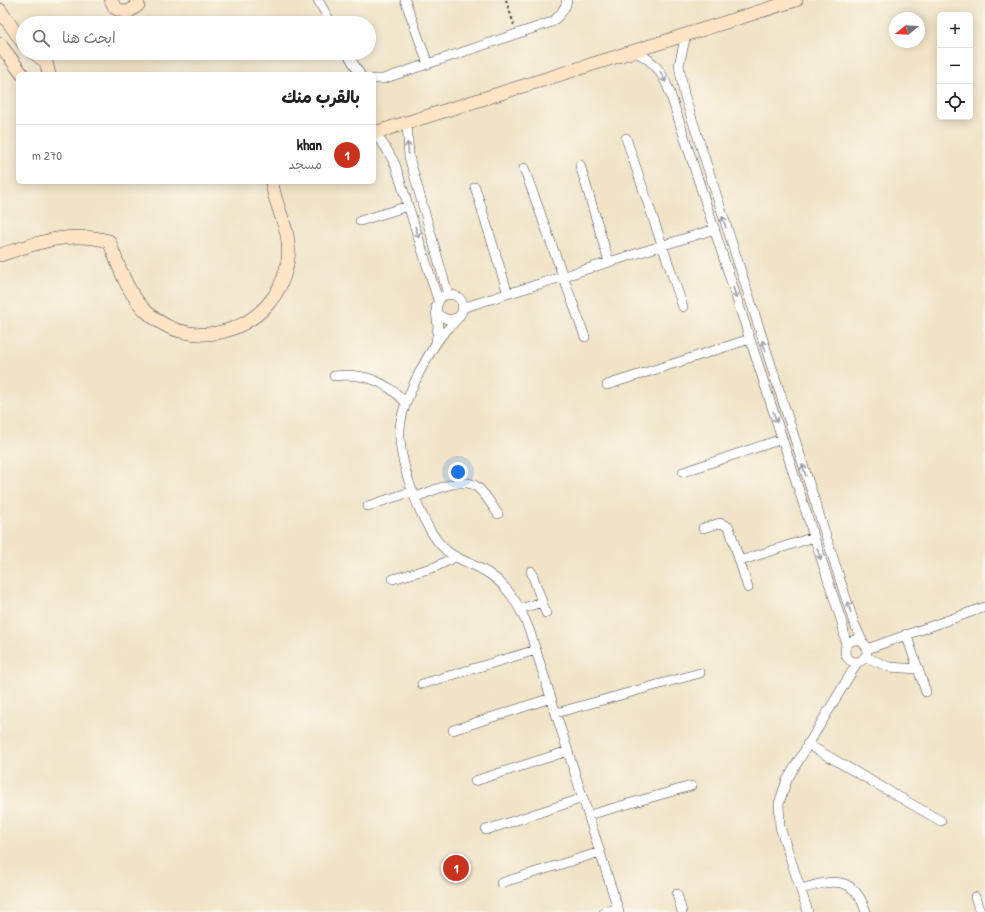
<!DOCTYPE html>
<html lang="ar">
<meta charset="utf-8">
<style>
:root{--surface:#fff;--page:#f2f2f2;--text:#202124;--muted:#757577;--line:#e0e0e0;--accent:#c8321e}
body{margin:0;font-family:"Patrick Hand","Playpen Sans Arabic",sans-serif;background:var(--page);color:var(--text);direction:rtl}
.controls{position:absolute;right:12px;top:12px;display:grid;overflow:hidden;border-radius:6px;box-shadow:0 2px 10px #0003}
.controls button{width:36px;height:36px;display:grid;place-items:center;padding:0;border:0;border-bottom:1px solid var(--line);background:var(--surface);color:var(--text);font:20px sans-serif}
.compass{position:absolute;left:889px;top:12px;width:36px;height:36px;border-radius:50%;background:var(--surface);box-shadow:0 2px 10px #0003;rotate:252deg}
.you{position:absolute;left:458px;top:472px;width:14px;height:14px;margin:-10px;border:3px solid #fff;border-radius:50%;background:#1a73e8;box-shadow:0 0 0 6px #1a73e833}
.badge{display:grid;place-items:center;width:26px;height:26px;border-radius:50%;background:var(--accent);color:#fff;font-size:13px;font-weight:700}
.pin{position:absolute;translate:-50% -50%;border:2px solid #fff;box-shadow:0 1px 4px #0006}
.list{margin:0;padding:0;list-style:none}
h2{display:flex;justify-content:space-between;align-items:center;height:52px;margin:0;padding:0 16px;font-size:17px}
h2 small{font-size:13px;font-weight:400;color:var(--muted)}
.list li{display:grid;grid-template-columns:26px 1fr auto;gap:12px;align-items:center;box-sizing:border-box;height:60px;padding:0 16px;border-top:1px solid var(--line)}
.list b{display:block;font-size:15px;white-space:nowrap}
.list p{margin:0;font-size:13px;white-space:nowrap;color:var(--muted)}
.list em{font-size:13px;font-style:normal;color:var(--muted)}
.icon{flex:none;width:22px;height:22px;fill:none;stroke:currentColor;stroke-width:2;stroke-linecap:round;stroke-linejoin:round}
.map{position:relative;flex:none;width:985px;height:912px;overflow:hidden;direction:ltr}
.search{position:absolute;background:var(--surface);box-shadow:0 2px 10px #0003;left:16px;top:16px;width:360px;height:44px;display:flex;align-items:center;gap:10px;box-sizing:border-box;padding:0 14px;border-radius:22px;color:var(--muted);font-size:15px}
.panel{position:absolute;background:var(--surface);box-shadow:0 2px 10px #0003;left:16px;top:72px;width:360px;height:112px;border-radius:6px;direction:rtl}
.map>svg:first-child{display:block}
</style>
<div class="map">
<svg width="985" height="912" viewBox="0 0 985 912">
<rect width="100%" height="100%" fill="#fbf7ec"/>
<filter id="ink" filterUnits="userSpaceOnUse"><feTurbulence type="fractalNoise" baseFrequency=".025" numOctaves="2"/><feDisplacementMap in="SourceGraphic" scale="8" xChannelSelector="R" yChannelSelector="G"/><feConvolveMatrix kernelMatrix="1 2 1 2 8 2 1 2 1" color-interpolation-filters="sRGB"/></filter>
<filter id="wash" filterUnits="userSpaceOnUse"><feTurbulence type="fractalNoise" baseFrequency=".012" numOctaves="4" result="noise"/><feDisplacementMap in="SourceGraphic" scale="16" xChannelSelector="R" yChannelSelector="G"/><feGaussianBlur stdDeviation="0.9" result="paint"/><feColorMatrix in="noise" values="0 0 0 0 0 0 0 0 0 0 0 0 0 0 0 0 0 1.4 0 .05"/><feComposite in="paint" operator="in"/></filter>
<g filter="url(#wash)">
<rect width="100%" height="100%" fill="#f0e3c6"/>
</g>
<g filter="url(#ink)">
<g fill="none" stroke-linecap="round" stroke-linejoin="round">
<defs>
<path id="street" d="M318,0l13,23
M405,0l23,64
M686,35l-7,30 5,29 170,529 9,20
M635,52c22,9 30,25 37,47l171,527 3,20
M347,53l13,21
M374,79h9l169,-57c8,-7 13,-12 15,-22
M407,123l2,34 39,137
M375,133l11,15 9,16 43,136
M626,138l57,169
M580,165l29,97
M524,168l61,169
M475,187l33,107
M360,221l48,-15
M462,308l253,-79
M456,318l-7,2 -11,-5 -2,-8 5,-10c10,-6 25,0 21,14 -3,9 -15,18 -21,25 -15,21 -40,68 -41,93 -2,32 22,101 47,122 10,8 23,12 34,18 26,13 39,37 49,63l89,280
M436,342l2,-15 -2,-16
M334,376c29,-3 51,4 71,26
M607,385l143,-46
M683,472l99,-33
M415,497c17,-5 47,-22 62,-10 9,7 15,19 21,27
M368,506l45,-15
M703,528l17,-5 9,4 19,61
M740,561l74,-24
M531,571l15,42
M393,579l42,-12 20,-10
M520,609l22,-7
M906,634l20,58
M845 651a11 11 0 1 1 22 0a11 11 0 1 1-22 0Z
M867,649l118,-42
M866,657l23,10 29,2
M422,684l114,-34
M556,713l144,-40
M453,730l98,-32
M807,744l134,77
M475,781l93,-30
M589,815l102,-29
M486,830l97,-32
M501,883l99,-31
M801,889c31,-9 53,-15 65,23
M677,894l5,18
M975,897l5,15
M604,912l14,-4
M808,912l-28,-85 -1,-24 8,-23 70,-117"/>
<path id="secondary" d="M111,0l4,8 12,5 11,-8 -2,-5
M0,10l23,33
M0,44l22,30
M34,53l12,9 3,12
M374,133l422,-133
M0,255c37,-12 70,-25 109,-14 10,25 18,53 39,72 48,44 127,15 139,-48 7,-34 -12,-54 -15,-83"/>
</defs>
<use href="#street" stroke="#413f50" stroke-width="10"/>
<use href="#secondary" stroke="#413f50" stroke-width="14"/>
<path stroke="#413f50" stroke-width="2" stroke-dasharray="3 3" stroke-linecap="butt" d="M506,0l8,25"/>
<use href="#street" stroke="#fff" stroke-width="9"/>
<use href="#secondary" stroke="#ffe4c6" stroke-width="13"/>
</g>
<defs><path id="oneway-shaft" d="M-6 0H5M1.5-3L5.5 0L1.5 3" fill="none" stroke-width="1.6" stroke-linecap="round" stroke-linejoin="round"/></defs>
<g stroke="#9c9ca7">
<use href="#oneway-shaft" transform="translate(663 77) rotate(62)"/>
<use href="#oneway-shaft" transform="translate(408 148) rotate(-96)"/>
<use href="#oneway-shaft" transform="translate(724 222) rotate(-108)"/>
<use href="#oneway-shaft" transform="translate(417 232) rotate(72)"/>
<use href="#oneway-shaft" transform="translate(735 293) rotate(72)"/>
<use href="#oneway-shaft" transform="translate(764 346) rotate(-108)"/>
<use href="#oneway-shaft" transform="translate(775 417) rotate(72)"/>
<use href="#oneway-shaft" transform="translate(804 470) rotate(-108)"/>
<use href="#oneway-shaft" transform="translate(819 554) rotate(72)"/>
<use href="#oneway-shaft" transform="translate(849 607) rotate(-108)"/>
</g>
</g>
</svg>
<div class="controls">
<button>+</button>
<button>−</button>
<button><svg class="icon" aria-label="locate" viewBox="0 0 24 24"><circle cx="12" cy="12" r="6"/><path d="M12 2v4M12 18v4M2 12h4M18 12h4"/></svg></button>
</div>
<svg class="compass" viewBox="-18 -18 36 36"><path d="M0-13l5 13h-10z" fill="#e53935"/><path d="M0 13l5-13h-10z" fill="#757577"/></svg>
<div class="you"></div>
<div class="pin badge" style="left:456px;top:868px">1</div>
<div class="search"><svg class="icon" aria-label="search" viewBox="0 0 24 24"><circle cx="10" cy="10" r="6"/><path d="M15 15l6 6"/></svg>ابحث هنا</div>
<section class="panel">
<h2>بالقرب منك<small></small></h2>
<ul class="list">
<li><span class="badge">1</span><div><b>khan</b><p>مسجد</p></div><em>270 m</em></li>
</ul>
</section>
</div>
